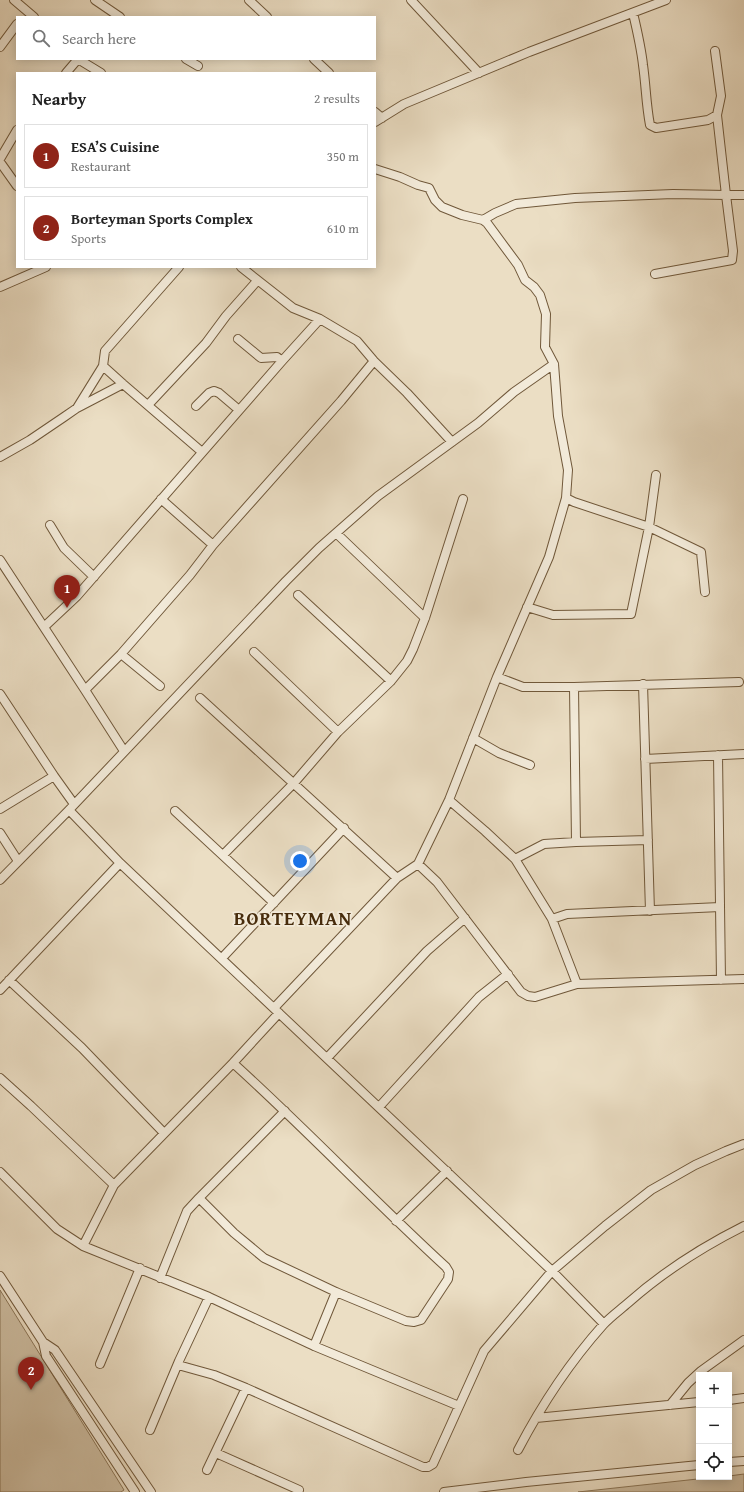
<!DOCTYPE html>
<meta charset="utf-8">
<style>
:root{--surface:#fff;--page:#f2f2f2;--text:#222;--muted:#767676;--line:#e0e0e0;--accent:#8f2418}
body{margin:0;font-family:"Gentium Book Plus",serif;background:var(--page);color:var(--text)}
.controls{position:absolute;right:12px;bottom:12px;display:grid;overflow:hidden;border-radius:0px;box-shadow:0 2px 10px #0003}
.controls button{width:36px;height:36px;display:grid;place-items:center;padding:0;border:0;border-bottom:1px solid var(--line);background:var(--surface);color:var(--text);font:20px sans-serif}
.you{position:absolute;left:300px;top:861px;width:14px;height:14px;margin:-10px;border:3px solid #fff;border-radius:50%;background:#1a73e8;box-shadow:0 0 0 6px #1a73e833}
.badge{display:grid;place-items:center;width:26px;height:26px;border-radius:50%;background:var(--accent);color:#fff;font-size:13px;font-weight:700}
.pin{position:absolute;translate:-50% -33px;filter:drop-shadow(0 1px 2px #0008)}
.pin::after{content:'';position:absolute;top:21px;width:14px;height:12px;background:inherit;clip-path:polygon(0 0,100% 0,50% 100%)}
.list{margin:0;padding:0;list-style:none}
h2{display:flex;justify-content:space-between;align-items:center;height:52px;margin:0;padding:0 16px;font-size:17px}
h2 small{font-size:13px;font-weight:400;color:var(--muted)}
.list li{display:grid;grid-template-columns:26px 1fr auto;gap:12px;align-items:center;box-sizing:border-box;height:64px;margin:0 8px 8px;padding:0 8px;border:1px solid var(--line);border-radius:0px}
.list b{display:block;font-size:15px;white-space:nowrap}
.list p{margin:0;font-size:13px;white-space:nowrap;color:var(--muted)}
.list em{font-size:13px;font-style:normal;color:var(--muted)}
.icon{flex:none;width:22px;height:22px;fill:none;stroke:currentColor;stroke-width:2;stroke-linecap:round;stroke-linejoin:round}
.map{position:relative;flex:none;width:744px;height:1492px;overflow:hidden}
.search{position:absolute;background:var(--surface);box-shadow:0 2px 10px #0003;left:16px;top:16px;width:360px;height:44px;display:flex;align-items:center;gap:10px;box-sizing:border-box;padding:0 14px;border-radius:0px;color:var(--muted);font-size:15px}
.panel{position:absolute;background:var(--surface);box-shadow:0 2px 10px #0003;left:16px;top:72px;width:360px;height:196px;border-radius:0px}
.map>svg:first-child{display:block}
</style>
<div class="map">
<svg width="744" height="1492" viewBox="0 0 744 1492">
<rect width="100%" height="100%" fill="#ebdec4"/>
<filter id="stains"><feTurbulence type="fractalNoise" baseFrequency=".005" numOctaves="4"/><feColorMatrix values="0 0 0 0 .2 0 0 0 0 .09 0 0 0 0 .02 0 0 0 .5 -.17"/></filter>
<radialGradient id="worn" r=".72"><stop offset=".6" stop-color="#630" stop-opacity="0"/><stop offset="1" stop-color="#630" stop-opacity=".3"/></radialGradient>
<path fill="#cfc0a5" stroke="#8b7658" d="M0,1290l124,200 -3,2h-121z
M744,1474v18h-166l138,-15h13v-1z"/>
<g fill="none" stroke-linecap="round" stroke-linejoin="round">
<defs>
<path id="minor" d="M14,0l20,17
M95,0l25,17
M249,0l18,17
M411,0l68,73
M633,13c4,17 8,34 10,52 3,21 3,39 7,60l6,3 52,-8 9,-5 4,-19 -6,-45
M0,47l17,-23
M78,59l23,14
M186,59l12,7
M314,59l15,14
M66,73l12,-14
M375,112l7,6
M375,122l29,-18 125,-52 137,-52
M0,159l17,-29
M0,162l17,24
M483,220l12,-7 21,-9 59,-6 98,-4 53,1 -9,-80
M241,267l52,41 27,11 37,22 17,20 33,32 45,49
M655,274l77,-14 1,-9 -7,-56h18
M0,287l46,-20
M238,339l23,19 16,-1 5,4
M103,366l20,18 79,68
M148,405l58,-62 20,-27 31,-35
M196,406l13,-13 5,-2 5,2 20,17
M77,408l26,-42 2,-15 74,-84
M0,457l30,-17 34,-23 13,-9 46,-24
M566,498l8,4 75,25 52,25 4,40
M161,499l52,46
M50,525l14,23 30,29
M336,533l89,85
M0,560l85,130 39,61
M298,595l93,86
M527,607l26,8 78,-1 18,-87 7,-52
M44,627l33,-31 205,-235 38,-42
M254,652l84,80
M121,654l39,32
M497,677l26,10h51l165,-5
M643,684l7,227
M574,687l2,155
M85,690l36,-36 69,-79 23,-30 128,-144 33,-40
M0,694l54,82 20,28
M200,698l197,180
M473,738l26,15 31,12
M718,755l3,225
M645,759l99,-5
M449,800l36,31 30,28 37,60 25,65
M0,809l54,-33
M69,810l51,53 432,408 52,53
M175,811l99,92
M0,833l18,28
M223,855l71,-72 44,-51 53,-51 16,-20 6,-12 12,-31 38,-119
M515,859l29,-15 32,-2 72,-2
M418,864l19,18 84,110 7,4 7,1 42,-13 167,-5
M0,880l69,-70 217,-229 33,-33 59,-52 100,-73 36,-31 40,-28
M552,919l15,-5 153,-7
M222,958l122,-130
M9,980l73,68 82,85
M0,990l120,-127
M274,1008l123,-130 21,-14 31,-64 48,-123 52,-120 17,-59 2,-28 -10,-54 -4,-52 -9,-17 1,-33 -6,-19 -6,-8 -9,-7 -7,-15 -31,-42 -4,-3 -21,-5 -20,-8 -7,-7 -6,-12 -11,-3 -18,-8 -25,-8
M327,1058l100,-107 38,-33
M233,1063c73,66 140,137 213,204l3,5 -1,7 -27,41 -7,2 -8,-1 -70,-29 -72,-34 -30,-25 -35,-35 86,-87
M0,1078l31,28 83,79
M379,1107l100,-110 29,-23
M0,1172l57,57 26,17 126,51 105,49 145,60
M396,1221l51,-50
M83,1246l31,-61 119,-122 46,-50
M0,1276l43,66 3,14 89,136
M160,1278l27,-67 12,-13
M43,1342l12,8 96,142
M314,1346l22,-54
M100,1364l40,-96
M178,1365l36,10 32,13 177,79h5l5,-3 51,-113 68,-80 53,-45 46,-36 44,-25 31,-14 18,-7
M729,1400l15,-2
M670,1405l18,-22 13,-12 43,-31
M536,1418l163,-16
M150,1430l29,-69 30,-64
M518,1450c23,-44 52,-88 85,-125 7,-8 17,-15 25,-22 35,-31 74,-56 116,-77
M216,1453l83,37
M729,1462l15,-1
M207,1470l39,-82
M444,1492l82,-10 173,-17"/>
</defs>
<use href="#minor" stroke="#70583a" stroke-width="10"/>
<use href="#minor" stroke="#f2ead9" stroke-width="8"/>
</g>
<g text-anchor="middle" stroke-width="3.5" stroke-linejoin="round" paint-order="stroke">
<g font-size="19" font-weight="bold" letter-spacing="1" fill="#472c0c" stroke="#f2ead9">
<text x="293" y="925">BORTEYMAN</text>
</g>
</g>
<rect width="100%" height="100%" filter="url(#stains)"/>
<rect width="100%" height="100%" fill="url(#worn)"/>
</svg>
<div class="controls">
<button>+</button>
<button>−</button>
<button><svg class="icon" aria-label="locate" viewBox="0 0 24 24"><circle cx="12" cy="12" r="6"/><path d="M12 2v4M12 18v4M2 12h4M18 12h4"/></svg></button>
</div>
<div class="you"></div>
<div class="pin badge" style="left:67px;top:608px">1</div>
<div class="pin badge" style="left:31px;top:1390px">2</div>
<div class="search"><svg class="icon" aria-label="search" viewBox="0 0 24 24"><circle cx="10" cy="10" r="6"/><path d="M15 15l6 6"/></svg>Search here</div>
<section class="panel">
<h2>Nearby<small>2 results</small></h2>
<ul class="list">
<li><span class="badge">1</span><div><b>ESA’S Cuisine</b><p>Restaurant</p></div><em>350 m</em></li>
<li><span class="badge">2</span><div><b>Borteyman Sports Complex</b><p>Sports</p></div><em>610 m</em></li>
</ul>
</section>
</div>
